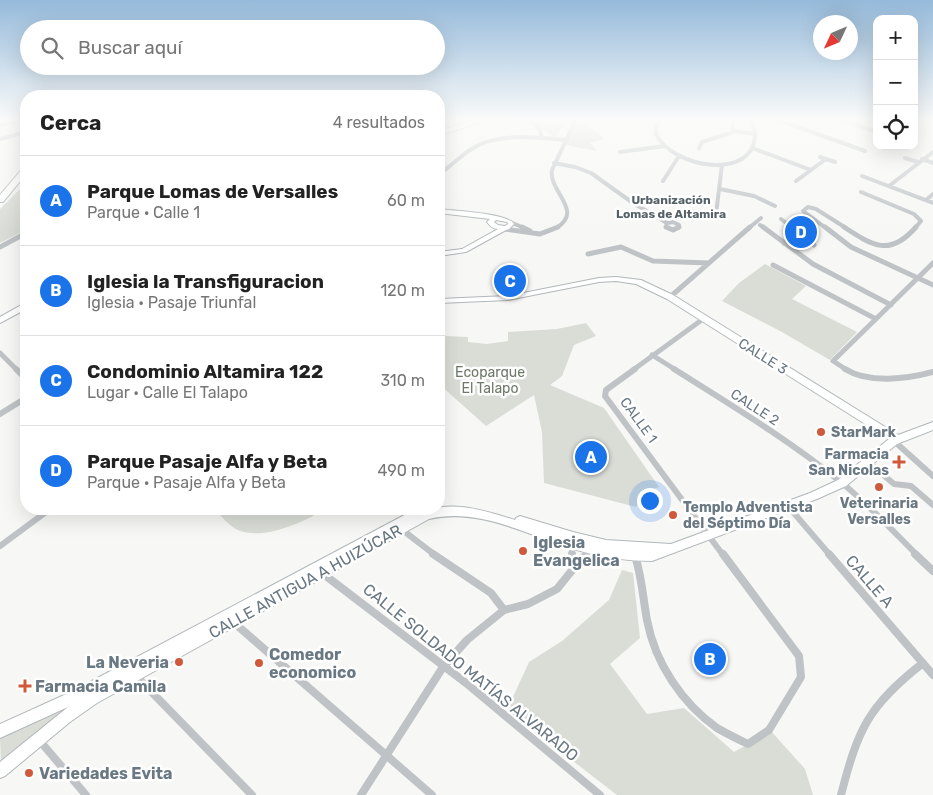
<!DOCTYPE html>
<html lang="es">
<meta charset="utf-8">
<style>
:root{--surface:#fff;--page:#f2f2f2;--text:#222;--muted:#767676;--line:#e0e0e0;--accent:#1a73e8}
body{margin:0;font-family:Rubik,sans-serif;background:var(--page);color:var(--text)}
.controls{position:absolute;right:15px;top:15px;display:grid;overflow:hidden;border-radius:10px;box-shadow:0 5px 20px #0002}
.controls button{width:45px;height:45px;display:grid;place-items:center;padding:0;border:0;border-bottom:1px solid var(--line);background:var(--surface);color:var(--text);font:25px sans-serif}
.compass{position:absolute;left:813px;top:15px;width:45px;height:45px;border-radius:50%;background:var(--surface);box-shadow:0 5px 20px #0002;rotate:226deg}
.you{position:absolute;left:649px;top:500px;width:18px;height:18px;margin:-12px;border:4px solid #fff;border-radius:50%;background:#1a73e8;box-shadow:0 0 0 8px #1a73e833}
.badge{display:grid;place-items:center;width:32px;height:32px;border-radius:50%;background:var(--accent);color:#fff;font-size:16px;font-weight:700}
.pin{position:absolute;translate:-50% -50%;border:2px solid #fff;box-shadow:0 1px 5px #0006}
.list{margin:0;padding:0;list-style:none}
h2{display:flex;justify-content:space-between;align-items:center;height:65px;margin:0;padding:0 20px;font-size:21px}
h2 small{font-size:16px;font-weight:400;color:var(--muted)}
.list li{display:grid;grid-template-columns:32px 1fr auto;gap:15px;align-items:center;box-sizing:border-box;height:90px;padding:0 20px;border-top:1px solid var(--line)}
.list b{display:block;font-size:19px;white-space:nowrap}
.list p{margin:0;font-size:16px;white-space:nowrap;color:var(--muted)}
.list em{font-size:16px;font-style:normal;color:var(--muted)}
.icon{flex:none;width:28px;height:28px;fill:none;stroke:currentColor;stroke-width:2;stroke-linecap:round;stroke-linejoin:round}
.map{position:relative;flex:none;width:933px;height:795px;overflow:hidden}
.search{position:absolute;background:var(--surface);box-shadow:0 5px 20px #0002;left:20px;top:20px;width:425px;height:55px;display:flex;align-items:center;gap:12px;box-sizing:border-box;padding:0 18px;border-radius:28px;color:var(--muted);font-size:19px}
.panel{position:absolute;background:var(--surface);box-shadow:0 5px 20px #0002;left:20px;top:90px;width:425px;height:425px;border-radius:20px}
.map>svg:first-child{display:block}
</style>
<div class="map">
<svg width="933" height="795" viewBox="0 0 933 795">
<rect width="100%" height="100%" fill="#f7f7f5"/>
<path fill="#d9ddd6" d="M525,119h43l-13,18z
M581,119l23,20 -14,4 7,8 -31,-6 9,-21z
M26,183v23l-5,6 5,1v17l-26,13v-34z
M765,264l41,22 -14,13 65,33 -27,28 -48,-28 -60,-31 17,-18z
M586,323l10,13 -22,9 -12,31 -12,9 54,23 55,79 -15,5 -8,15 -92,-24 -2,-51 -8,-37 -48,31 -47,-42v-53l5,5 24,1v5l19,2 21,-3v-9l49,-3z
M215,509h111c-23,13 -62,32 -88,21 -9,-4 -17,-14 -23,-21z
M622,570l11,3 7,65 -30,26 37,50 37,-6 50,44 37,-21 34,38 8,26h-196l-110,-85 22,-48 33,-21 47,-41z
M62,711l-61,54 -1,-28z"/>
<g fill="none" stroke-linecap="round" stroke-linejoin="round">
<defs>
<path id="secondary" d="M439,209c15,2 68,4 75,15l-5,5 -3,1 -40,22 -27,4v-4l23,-3 36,-20c-5,0 -8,-3 -11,-7l3,-3 -51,-6zM496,220l11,2 1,2 -3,2 -7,-1 -4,-3z
M616,277l25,3 32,15 225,140 35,-13v8l-36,14 -51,42 -29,13 -165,62c-28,0 -52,-4 -79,-12 -45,-14 -95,-42 -144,-30l-332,184 -27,19 -65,54 -5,2v-16l68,-55 -68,31v-14l73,-33 339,-180 4,2 1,2c31,-17 66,-5 98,5l1,-2 4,-2 53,16 33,8 65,4 139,-51 28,-13 51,-41 -222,-140 -31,-15 -20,-3 -17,1 -91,18 -69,3v-4l69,-3 91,-18z
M23,304h3v5l-26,14v-6z"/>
<path id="highway" d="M475,119h8l-13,7 -31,9v-4z
M23,168h3v6l-23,28h-3v-7z"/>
</defs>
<use href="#secondary" stroke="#b1b7ba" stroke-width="2"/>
<use href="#highway" stroke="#b2b6b9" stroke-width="2"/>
<path stroke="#bfc3c6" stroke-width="4" d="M527,119l12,9 3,10
M661,119l-5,8v7c17,35 99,47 99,0 0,-4 -3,-10 -4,-15
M776,119l89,32
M840,119l37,13
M914,121l5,1
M0,125l24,-6
M735,131l20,3
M0,139l26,-7
M699,148l3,-6 31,-10 -1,-12
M752,148l59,22
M620,152l45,-6
M820,157l15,5
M905,158l13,4
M922,159l11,4
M554,163l21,4 16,6 42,30 34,20
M439,174c11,-7 20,-17 31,-24 26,-18 66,-13 95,-10
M862,176l71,27
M663,181l16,-25
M796,181l30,-22
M889,186l44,-34
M720,189l34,7 21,10
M861,192l53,22 7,7 -6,7
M926,200l7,-6
M716,214l6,-49
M781,219l12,9
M510,222l14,6
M760,225l5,3
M556,228c29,-17 -8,-37 -4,-58l24,-51
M669,228l-3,-1 1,-4 6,-1 6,3 -1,3
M749,228l12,-10
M826,228l-23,-17 5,-4 8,2 30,19"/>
<path stroke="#bfc3c6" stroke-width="5" d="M522,227l8,4
M666,227l7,3 6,-3
M763,227l50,37 78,41
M791,227l23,18
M825,227l26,20 82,38
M844,227c29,19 46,30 72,0
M504,229l36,5 18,-7
M784,243l15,-10
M0,247l26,-14
M588,254l33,-7 32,14 56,2
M773,265l103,54
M670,297l80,-70
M0,353l17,17
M652,355l24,15
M633,370l70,-51
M847,370l-14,-9 100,-98"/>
<path stroke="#bfc3c6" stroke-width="6" d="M16,369l10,10
M635,369l-29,21 -1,6 118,159
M674,369c57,36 115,71 168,114 27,22 50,47 75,72
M845,369c24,15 62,10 88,3
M0,414l26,-16
M894,441l39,35
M867,461l27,23 17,2 22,19
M787,505l43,50
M401,529l34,26
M572,542v13
M0,546l50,-37
M587,555l7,-5"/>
<path stroke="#bfc3c6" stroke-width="8" d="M433,554l58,39 13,17
M572,554l1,15
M829,554l104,121
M915,554l18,17
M635,556c7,21 8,43 12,64 8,43 35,83 70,108 10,6 21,11 31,16l21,-14 32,-53 -2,-21 -76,-102
M322,573l144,110 134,112
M232,621l200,174
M135,675l117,120
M39,740l47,55
M361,795l82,-128 24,-27 37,-30 24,-6 29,-15 25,-31 7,-4
M841,795c17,-66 27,-89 82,-132"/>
<use href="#secondary" fill="#fff" fill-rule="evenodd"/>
<use href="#highway" fill="#fff" fill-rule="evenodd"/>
</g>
<linearGradient id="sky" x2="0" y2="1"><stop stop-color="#95bada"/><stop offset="0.52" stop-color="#fbfbfa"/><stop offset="1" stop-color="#fbfbfa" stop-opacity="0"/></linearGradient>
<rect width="933" height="231" fill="url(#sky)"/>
<g fill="#d0593b" stroke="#fff" stroke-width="2">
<circle cx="821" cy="432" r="5"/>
<path d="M896.5 454.5h5v5h5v5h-5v5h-5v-5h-5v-5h5z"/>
<circle cx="879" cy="487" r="5"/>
<circle cx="673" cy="515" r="5"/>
<circle cx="523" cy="551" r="5"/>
<circle cx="179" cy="662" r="5"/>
<circle cx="259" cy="663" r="5"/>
<path d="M22.5 678.5h5v5h5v5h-5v5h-5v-5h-5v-5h5z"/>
<circle cx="29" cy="773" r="5"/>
</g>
<g text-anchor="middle" stroke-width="5" stroke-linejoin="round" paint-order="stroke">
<g font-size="12" font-weight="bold" fill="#566168" stroke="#fff">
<text x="671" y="204">Urbanización<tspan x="671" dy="14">Lomas de Altamira</tspan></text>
</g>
<g font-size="14" fill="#697882" stroke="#fff">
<text transform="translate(763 356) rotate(32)" y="5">CALLE 3</text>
<text transform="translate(755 407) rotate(33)" y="5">CALLE 2</text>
<text transform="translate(639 420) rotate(54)" y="5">CALLE 1</text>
</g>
<g font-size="14" fill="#6c7a67" stroke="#fff">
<text x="490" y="377">Ecoparque<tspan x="490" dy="16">El Talapo</tspan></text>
</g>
<g font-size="14" font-weight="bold" fill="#697882" stroke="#fff" text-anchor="start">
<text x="831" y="437">StarMark</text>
<text x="889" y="459" text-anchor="end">Farmacia<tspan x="889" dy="16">San Nicolas</tspan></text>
<text x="879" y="508" text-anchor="middle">Veterinaria<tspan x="879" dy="16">Versalles</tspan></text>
<text x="683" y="512">Templo Adventista<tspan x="683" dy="16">del Séptimo Día</tspan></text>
</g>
<g font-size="16" font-weight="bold" fill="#697882" stroke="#fff" text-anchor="start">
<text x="533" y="548">Iglesia<tspan x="533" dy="18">Evangelica</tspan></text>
<text x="269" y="660">Comedor<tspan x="269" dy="18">economico</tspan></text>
<text x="169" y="668" text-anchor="end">La Neveria</text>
<text x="35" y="692">Farmacia Camila</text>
<text x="39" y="779">Variedades Evita</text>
</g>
<g font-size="16" fill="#697882" stroke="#fff">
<text transform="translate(305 581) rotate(-29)" y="6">CALLE ANTIGUA A HUIZÚCAR</text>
<text transform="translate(870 581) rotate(49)" y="6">CALLE A</text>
<text transform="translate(471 672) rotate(39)" y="6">CALLE SOLDADO MATÍAS ALVARADO</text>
</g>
</g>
</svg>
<div class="controls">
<button>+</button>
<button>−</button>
<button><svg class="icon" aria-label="locate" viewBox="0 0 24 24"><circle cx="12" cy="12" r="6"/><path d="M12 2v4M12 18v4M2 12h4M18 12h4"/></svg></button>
</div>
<svg class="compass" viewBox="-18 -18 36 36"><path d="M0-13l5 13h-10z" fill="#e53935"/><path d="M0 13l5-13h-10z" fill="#767676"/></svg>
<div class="you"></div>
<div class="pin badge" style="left:591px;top:457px">A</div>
<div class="pin badge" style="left:710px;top:659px">B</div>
<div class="pin badge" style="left:510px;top:281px">C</div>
<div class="pin badge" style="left:801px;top:232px">D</div>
<div class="search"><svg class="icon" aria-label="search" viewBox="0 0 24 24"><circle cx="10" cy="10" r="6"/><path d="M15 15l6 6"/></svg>Buscar aquí</div>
<section class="panel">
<h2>Cerca<small>4 resultados</small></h2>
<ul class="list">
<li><span class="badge">A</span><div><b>Parque Lomas de Versalles</b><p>Parque · Calle 1</p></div><em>60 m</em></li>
<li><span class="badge">B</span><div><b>Iglesia la Transfiguracion</b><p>Iglesia · Pasaje Triunfal</p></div><em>120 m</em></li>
<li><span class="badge">C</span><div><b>Condominio Altamira 122</b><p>Lugar · Calle El Talapo</p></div><em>310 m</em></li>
<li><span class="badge">D</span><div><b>Parque Pasaje Alfa y Beta</b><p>Parque · Pasaje Alfa y Beta</p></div><em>490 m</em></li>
</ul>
</section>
</div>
